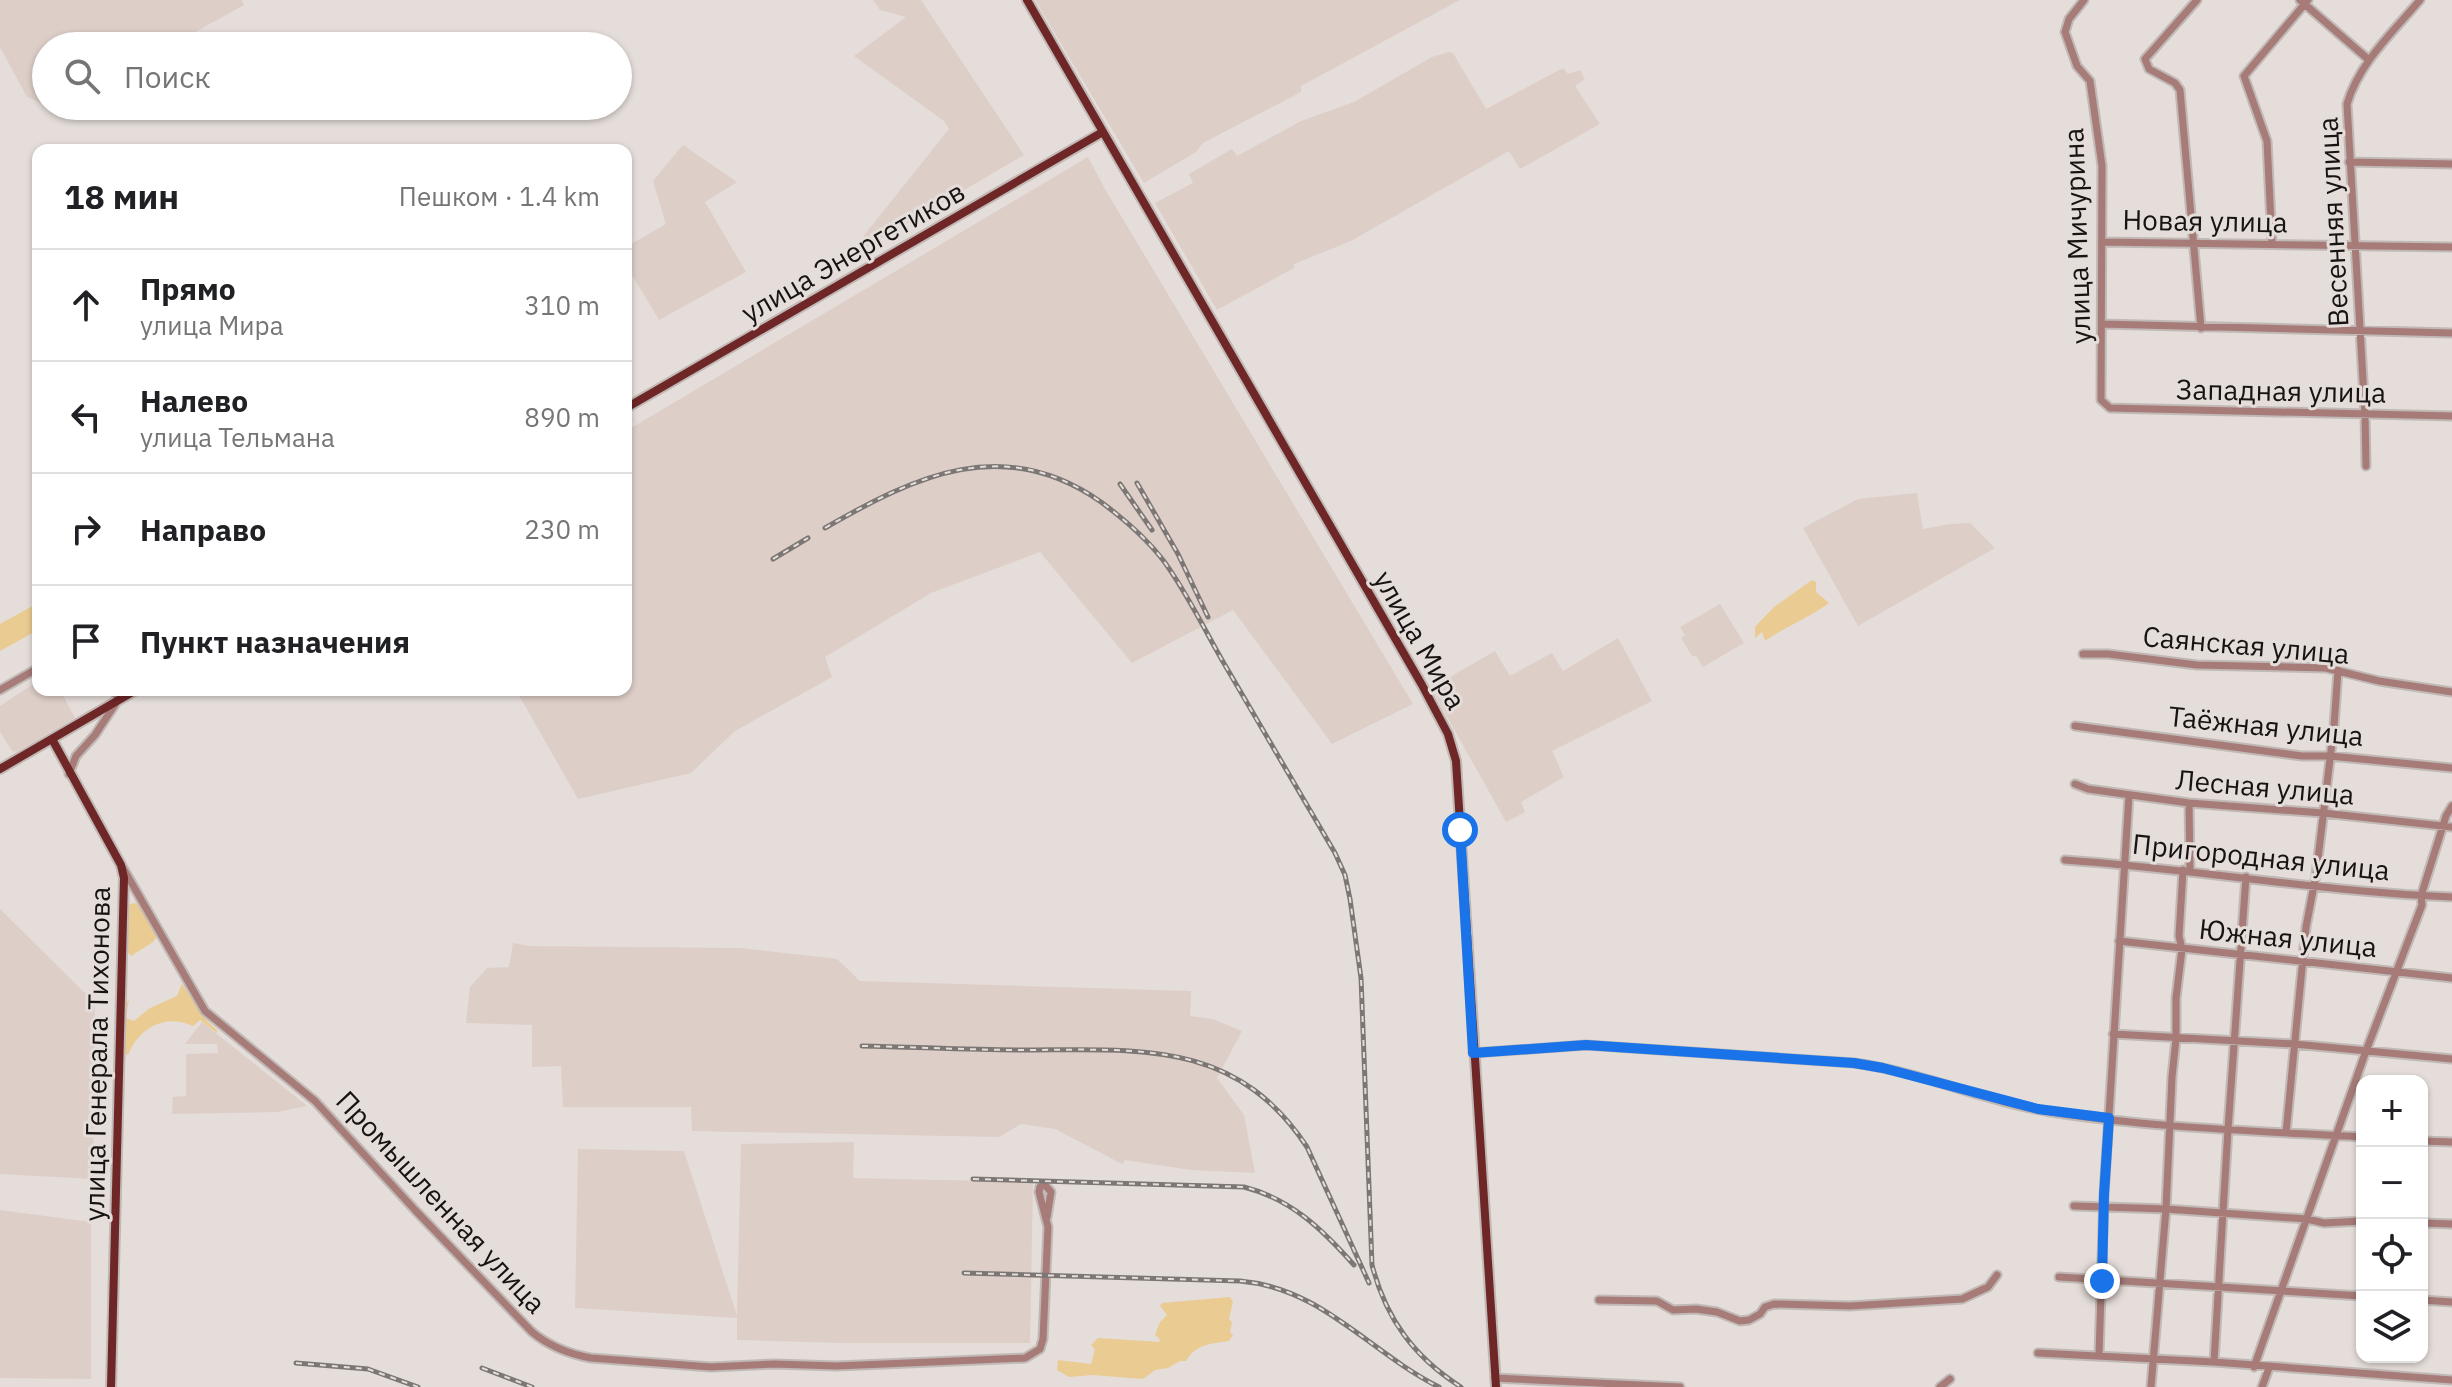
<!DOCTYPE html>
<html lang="ru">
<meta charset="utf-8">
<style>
:root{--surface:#fff;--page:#f2f2f2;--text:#202124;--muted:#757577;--line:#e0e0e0}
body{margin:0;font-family:"IBM Plex Sans",sans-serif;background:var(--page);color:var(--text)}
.controls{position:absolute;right:24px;bottom:24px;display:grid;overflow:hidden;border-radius:16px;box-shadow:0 2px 6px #0004}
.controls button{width:72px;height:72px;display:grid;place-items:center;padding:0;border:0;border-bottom:2px solid var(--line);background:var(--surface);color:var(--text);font:40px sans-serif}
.stop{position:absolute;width:24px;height:24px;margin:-18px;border:6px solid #1a73e8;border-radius:50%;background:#fff}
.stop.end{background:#1a73e8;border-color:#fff;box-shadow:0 2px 8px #0008}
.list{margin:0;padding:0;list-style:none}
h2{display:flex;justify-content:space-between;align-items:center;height:104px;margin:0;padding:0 32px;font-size:34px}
h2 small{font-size:26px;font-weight:400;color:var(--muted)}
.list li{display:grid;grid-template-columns:52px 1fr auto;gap:24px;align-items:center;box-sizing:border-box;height:112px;padding:0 32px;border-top:2px solid var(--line)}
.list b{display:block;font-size:30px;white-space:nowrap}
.list p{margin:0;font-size:26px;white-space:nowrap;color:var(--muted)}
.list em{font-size:26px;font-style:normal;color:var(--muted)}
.icon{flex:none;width:44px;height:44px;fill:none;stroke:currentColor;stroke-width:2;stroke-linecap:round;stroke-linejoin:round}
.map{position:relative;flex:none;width:2452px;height:1387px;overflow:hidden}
.search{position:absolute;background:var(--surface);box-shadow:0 2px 6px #0004;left:32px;top:32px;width:600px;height:88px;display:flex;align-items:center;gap:20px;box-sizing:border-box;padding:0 28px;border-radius:44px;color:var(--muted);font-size:30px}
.panel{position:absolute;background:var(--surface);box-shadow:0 2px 6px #0004;left:32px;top:144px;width:600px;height:552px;border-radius:16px}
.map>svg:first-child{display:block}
</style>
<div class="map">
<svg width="2452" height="1387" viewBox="0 0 2452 1387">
<rect width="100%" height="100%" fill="#e5ddd9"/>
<path fill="#decec8" d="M0,0h242l2,5 -74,41h-124v59l-19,-8 -27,-50z
M873,0h48l103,155 -159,93 -7,-5 91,-114 -5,-8 -90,-65 52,-39 -26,-7z
M1035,0h425l-159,86v6l-98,51 -7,9 -52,31z
M1449,52l4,1 33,56 77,-41 5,6 12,-4 5,9 -10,7 25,38 -80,45 -11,-18 -158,90 -57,23v4l-77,42 -62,-107 38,-20 -4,-9 43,-25 5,7 64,-35 53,-19 78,-45z
M683,145l54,37 -32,20 41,70 -87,48 -33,-55v-18l40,-23 -13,-43z
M1088,157l17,32 308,515 -81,40 -99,-134 -101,53 -92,-111 -109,41 -106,64 7,20 -97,54 -44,42 -113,26 -62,-109h110v-259z
M1917,493l6,36 27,-5 20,-1 25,25 -137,78 -55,-98 55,-29z
M1720,604l24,39 -41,24 -7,-11h-4l-11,-18 4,-3 -5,-8z
M1618,638l34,63 -100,50 12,26 -43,25 4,10 -19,10 -75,-134 64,-37 15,25 42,-23 11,18z
M38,681v9h22l15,28 -59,34 -4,-1 -12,-19v-26z
M0,909l95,94 -2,176 -93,-5z
M513,943l16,3 211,2 97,11 23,22 331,10 -1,25 22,3 30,12 -25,47 27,37 11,58 -64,-3 -66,-10 -3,4 -67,-35 -34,-5 -22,13 -307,-6 -1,-24h-128l-2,-41 -29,1v-42l-66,-2 4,-36 17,-19 22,-1z
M202,1022l105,84 -30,6 -105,2 1,-17 13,-1v-42l32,-1 -1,-9h-32z
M854,1142l-1,36 180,4 -3,161h-189l-104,-3v-22l-162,-10 3,-159 106,2 53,165 4,-172z
M0,1210l91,12v157l-91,-1z"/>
<path fill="#eacb91" d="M1812,580l4,2v10l13,11c-20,15 -43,23 -64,38l-3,-9 -7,6v-11l19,-20z
M38,603v27l-38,21v-27z
M135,903l6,3 16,30 -4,6 -22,14 -5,-6 1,-40 3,-6z
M182,984l25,37 10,9v3l-17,-13 -7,6c-28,-13 -54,2 -65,29l-3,-1 -1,-47 5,-8 -3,19 8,3 16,-13 27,-12z
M1230,1297l3,5 -4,17 3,3 -2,10 3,3 -4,6c-20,3 -33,3 -43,20h-6l-12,7 -13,2 -12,9 -50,-4 -24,2 -12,-7 1,-10 33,4 4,-15 -4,-4 7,-7 62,4 -1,-4 -4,-3 5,-13 7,-7 -7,-9 2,-3z"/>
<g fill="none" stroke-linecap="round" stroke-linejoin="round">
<defs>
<path id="minor" d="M2084,0l-15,19 -4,13 12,34 13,15 12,85 -1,234 9,8 342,8
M2197,0l-52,59 4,10 26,14 5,7 21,238
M2300,0l69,60
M2349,162l103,2
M2102,242l350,5
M2272,243l-5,-102 -23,-65 64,-76
M2102,324l350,9
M2366,466l-1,-51 -18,-311c12,-41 46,-72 73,-104
M2083,654h25l89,11 129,3 53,13 73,11
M0,690l38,-22
M2075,726l227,30h28l122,12
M69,774l7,-18 19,-21 23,-35 -4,-10
M2075,784l13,5 101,14 134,10 129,14
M2189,803l1,68
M2065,860c130,9 258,32 387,37
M123,868l82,143 110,90 100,109 117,122c17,14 37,22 59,26l120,9 63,-3 63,2 188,-8 15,-9 3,-10 5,-112 -9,-35 1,-5 5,-2 6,7 -4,25
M2119,941l333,37
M2113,1034l181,10 158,15
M1473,1053l113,-8 268,18c67,9 130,38 197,49 102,16 207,19 311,25
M2286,1133l20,-206 10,-52 18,-149 4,-56
M2422,1141l30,1
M2074,1206l92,3 141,10 17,4 38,-2
M2422,1223l30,1
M2059,1277l303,19
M1599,1300l58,1 16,9 23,-1 21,3 23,9 9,-1 11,-6 5,-7 9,-3 76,2 112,-7 26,-12 9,-12
M2422,1300l30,2
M2038,1353l176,9 238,18
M2099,1356l5,-161 25,-400
M2214,1362l14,-233 18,-252
M2254,1367l112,-316 56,-146 -1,-9 25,-80 6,-10
M1495,1378l185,9
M1940,1387l10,-8
M2151,1387l15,-178 6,-132 4,-38v-41l6,-49 -3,-13 4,-66
M2262,1387l7,-19"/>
<path id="major" d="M1027,0l395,685 26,49 8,27 40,626
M626,408l475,-275
M52,739l69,126 3,13 -13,509
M0,769l136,-79"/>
</defs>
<use href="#minor" stroke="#c0b9b5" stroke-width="11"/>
<use href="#major" stroke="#c0b9b5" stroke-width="12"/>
<use href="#minor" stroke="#a67b78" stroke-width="7"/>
<use href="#major" stroke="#6e2626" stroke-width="8"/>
<defs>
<path id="rail" d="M1137,483l41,71 30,63
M1120,484l32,46
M825,528c92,-53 179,-94 276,-26 23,17 45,36 62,58 23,31 40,67 59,100 37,64 76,129 113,193l10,22 5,24 11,79 11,287c14,54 42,92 89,122
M773,559l35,-21
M862,1046c54,1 107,4 160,4 114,0 213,-12 285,97l62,136
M973,1179l271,8c47,12 78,42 110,78
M964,1273l276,8c82,7 129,71 199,106
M296,1363l72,6 50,18
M482,1368l50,19"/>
</defs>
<use href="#rail" stroke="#7c7774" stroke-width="5"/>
<use href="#rail" stroke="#e5ddd9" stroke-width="2" stroke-dasharray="6" stroke-linecap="butt"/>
</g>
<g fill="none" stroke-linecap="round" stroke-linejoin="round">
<path stroke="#1a73e8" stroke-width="10" d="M1460,830l13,223 113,-8 268,18 29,5 155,41 71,9 -5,77 -2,86"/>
</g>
<g text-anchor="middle" stroke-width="6" stroke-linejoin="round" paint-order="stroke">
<g font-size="28" fill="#161312" stroke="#e5ddd9">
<text transform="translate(2205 221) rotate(1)" y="10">Новая улица</text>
<text transform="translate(2333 222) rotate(-93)" y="10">Весенняя улица</text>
<text transform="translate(2077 236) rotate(-92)" y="10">улица Мичурина</text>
<text transform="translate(853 252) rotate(-30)" y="10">улица Энергетиков</text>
<text transform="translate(2281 391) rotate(1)" y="10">Западная улица</text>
<text transform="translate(1420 640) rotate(60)" y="10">улица Мира</text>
<text transform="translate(2246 645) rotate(5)" y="10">Саянская улица</text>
<text transform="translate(2266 726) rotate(6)" y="10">Таёжная улица</text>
<text transform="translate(2265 787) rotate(5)" y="10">Лесная улица</text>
<text transform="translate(2261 857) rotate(6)" y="10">Пригородная улица</text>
<text transform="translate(2288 938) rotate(6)" y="10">Южная улица</text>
<text transform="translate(97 1054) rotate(-89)" y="10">улица Генерала Тихонова</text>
<text transform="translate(441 1202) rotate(47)" y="10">Промышленная улица</text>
</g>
</g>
</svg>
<div class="controls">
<button>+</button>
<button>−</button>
<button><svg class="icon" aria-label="locate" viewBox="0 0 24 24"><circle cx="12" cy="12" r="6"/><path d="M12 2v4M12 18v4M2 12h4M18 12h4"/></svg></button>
<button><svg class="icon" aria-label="layers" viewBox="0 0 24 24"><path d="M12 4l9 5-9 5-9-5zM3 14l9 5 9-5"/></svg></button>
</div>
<div class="stop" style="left:1460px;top:830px"></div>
<div class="stop end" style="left:2102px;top:1281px"></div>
<div class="search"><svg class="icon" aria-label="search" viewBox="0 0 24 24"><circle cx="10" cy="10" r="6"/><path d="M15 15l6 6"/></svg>Поиск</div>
<section class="panel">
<h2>18 мин<small>Пешком · 1.4 km</small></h2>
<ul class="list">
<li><svg class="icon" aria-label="ahead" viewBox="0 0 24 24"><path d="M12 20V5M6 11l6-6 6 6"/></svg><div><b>Прямо</b><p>улица Мира</p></div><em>310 m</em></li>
<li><svg class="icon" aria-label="left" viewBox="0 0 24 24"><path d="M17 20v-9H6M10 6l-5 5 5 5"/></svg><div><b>Налево</b><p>улица Тельмана</p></div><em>890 m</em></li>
<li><svg class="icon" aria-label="right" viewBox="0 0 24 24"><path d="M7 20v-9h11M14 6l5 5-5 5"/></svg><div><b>Направо</b></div><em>230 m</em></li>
<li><svg class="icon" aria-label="arrive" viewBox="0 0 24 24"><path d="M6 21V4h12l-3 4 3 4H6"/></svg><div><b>Пункт назначения</b></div></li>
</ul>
</section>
</div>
